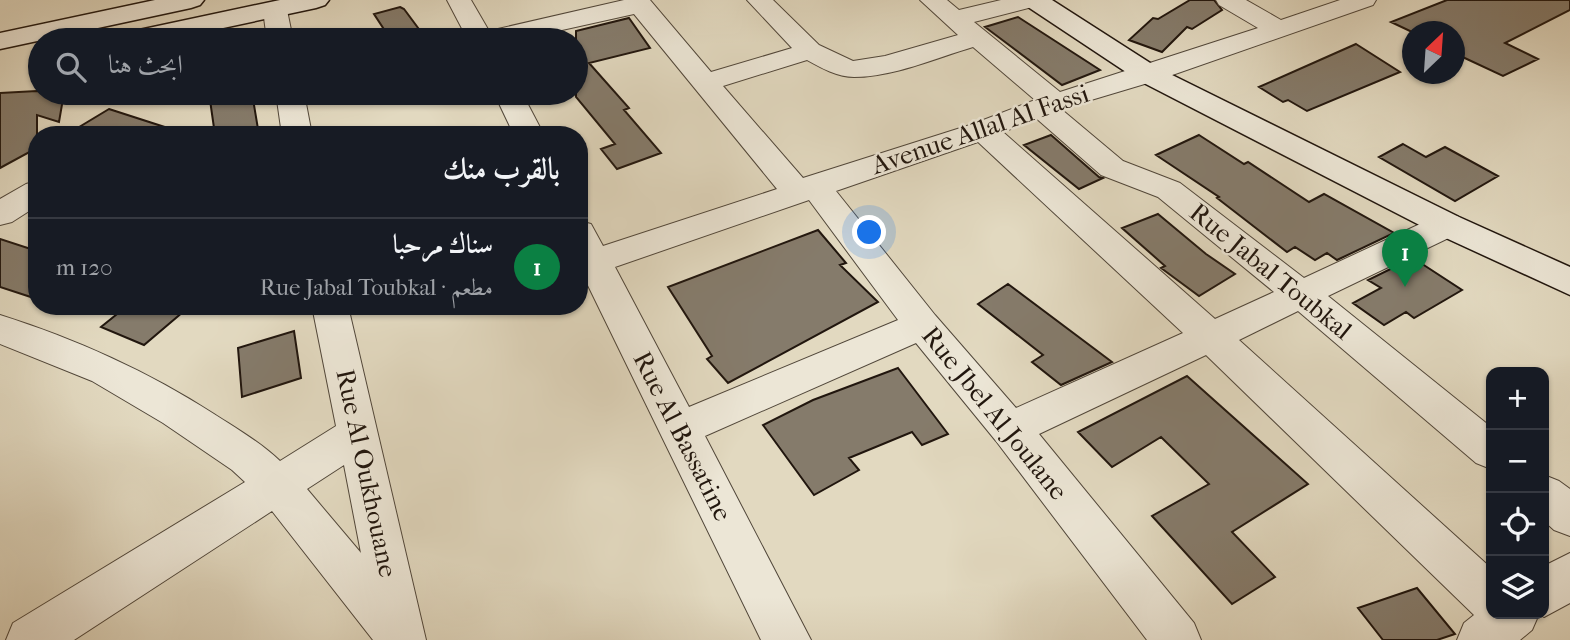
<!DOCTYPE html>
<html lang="ar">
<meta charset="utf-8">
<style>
:root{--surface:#171b24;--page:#242831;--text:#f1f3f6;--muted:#9ea1a6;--line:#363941;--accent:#0b8043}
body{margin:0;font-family:"IM FELL French Canon",Amiri,serif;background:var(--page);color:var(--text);direction:rtl}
.controls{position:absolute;right:21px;bottom:21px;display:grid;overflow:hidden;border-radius:14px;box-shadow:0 2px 5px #0004}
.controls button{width:63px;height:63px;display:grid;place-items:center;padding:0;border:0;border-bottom:2px solid var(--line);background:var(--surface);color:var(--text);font:35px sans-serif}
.compass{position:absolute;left:1402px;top:21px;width:63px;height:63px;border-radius:50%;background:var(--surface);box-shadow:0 2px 5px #0004;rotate:25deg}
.you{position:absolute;left:870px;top:233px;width:24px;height:24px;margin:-18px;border:5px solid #fff;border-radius:50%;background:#1a73e8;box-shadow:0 0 0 10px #1a73e833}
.badge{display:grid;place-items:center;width:46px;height:46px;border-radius:50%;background:var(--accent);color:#fff;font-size:23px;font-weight:700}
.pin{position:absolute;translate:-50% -58px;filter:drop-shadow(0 2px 4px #0008)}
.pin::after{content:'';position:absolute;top:37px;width:24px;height:21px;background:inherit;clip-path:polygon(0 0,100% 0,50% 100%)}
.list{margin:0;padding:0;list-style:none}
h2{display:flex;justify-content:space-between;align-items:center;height:91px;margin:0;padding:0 28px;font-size:30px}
h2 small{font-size:23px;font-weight:400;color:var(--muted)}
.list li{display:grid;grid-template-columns:46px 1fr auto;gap:21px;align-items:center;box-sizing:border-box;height:98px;padding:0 28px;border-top:2px solid var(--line)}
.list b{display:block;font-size:26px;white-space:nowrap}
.list p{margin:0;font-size:23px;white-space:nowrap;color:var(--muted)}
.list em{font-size:23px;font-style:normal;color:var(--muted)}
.icon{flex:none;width:38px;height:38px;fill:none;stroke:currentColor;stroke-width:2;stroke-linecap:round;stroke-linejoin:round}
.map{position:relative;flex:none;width:1570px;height:640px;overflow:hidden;direction:ltr}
.search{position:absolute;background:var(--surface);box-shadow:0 2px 5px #0004;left:28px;top:28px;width:560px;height:77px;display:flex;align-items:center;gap:18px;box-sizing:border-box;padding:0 24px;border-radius:38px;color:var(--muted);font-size:26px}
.panel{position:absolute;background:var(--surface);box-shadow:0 2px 5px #0004;left:28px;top:126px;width:560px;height:189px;border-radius:28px;direction:rtl}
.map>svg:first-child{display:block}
</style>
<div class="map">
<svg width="1570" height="640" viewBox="0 0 1570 640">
<rect width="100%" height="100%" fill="#e2d9c0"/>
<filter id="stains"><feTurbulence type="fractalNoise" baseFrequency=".00286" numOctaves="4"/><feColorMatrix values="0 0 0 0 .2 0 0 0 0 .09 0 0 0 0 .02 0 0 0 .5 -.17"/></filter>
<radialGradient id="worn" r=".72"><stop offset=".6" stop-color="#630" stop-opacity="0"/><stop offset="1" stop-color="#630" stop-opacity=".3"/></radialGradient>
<path fill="#857b6b" stroke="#21160e" stroke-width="2" d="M1190,0h24l8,10 -30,19 -5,-2 -25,25 -33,-12 24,-22 5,1z
M1447,0h123v10l-65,33 33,16 -35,17 -49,-23v-21h-42l-21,-10z
M400,7l4,2 23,31h-36l-17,-26z
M1018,17l82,53 -38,15 -77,-58z
M629,18l21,30 -61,15 40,45 -5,2 37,43 -44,16 -16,-20 14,-5 -39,-47v-66z
M1356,44l44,28 -93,39 -19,-11 -5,2 -24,-15z
M37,91l27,2 -5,29 -22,-7v33l-37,20v-75z
M242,93h10l7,42h-44l-5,-35z
M109,109l65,21 -1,5h-107z
M1051,135l48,42 4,1 -24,11 -55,-44z
M1199,135l45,29 4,-2 61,40 15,-8 70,39 -57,27 -10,-7 -12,7 -20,-13 -8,5 -70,-54 2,-1 -63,-42z
M1403,144l23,13 19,-10 53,29 -43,25 -76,-44z
M1158,214l48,40 29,20 -36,22 -38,-28 4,-2 -43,-38z
M818,230l28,33 -6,2 38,37 -150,81 -21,-24 5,-3 -44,-69z
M0,239l37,12v48l-37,-12z
M1413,258l49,32 -48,28 -8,-6 -22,13 -31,-22 28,-15 -13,-8z
M1008,284l104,78 -51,23 -29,-23 11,-7 -65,-51z
M127,306h63l-46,39 -43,-18z
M294,331l7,47 -59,19 -4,-49z
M898,368l50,66 -26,11 -10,-13 -63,26 10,12 -45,25 -51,-70 50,-25z
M1187,376l121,108 -76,48 43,45 -43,27 -80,-88 57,-32 -48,-47 -49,30 -34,-35z
M1417,588l38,46 -18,6h-54l-25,-32z"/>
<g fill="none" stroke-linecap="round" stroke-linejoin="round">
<defs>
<path id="street" d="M447,0h24l18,31 135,-31h26l61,72 81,-24 -45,-48h26l46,45 34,16 32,-5 73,-21 -38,-35h27l12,10 42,-10h42l-3,5 -66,17 86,70 198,-64 -39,-23 -3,-5h30l35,20 59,-20h36l-3,5 -215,75 -97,29 62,52 57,22 124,95 131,-61 12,-3 12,3 5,8 -5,8 -131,63 163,131v42l-15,-6 -178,-152 -59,29 252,228v46h53v-48l26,-13v50l-26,14 -5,-3 -7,16 -12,10h-63l7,-17 10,-8 -268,-260 -167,79 155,189 7,17h-54l-151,-199 -80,-98 -211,93 106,204h-50l-182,-373v-46l12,3 12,22 174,-57 -143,-175 -117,26h-49zM973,47l62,53 -62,24 -170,54 -80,-92 84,-26c14,8 31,17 47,17 39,0 82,-19 119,-30zM1037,119l64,56 57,22 116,95 -59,27 -212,-187zM978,142l205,191 -167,75 -81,-93 -99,-124zM809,200l89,120 -209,87 -74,-140z
M275,3l9,2 3,5 6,30h-26l-4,-30 3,-5z
M276,93h28l8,42h-30z
M494,93h28l22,42h-30z
M37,181v25l-25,16 -12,3v-26l26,-15z
M312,306h36l78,334h-53l-101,-129 -198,129h-68l7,-17 232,-141 -13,-12 -69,-47 -71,-42 -92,-37v-29c76,24 147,56 214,99 23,15 46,28 66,47l56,-35zM344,465l17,88 -54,-64z
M1544,475l15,6 11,8v47l-16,-6 -10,-9z"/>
<path id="secondary" d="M155,0h49l-4,5 -9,3 -191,41v-16z
M280,0h49l-4,5 -9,3 -149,32h-29l-3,-4 4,-6z
M1021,0h31l106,68 301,149 111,50v28l-135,-62 -297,-153 -113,-75z"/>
</defs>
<use href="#street" stroke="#51473a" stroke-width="2"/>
<use href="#secondary" stroke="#21160e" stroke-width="3"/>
<use href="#street" fill="#ece6d6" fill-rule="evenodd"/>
<use href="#secondary" fill="#ece6d6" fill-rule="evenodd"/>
</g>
<g text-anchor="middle" stroke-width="5" stroke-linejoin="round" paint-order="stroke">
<g font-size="26" fill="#21160e" stroke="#ece6d6">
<text transform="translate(980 129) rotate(-19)" y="9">Avenue Allal Al Fassi</text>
<text transform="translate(1271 271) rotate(39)" y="9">Rue Jabal Toubkal</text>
<text transform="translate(995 413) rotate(51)" y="9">Rue Jbel Al Joulane</text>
<text transform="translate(683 436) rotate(63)" y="9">Rue Al Bassatine</text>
<text transform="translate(367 473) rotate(78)" y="9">Rue Al Oukhouane</text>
</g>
</g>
<rect width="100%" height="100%" filter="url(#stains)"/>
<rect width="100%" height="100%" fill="url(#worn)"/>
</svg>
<div class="controls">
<button>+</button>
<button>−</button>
<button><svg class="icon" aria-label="locate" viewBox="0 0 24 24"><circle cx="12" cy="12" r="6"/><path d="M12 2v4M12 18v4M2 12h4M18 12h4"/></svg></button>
<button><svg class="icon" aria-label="layers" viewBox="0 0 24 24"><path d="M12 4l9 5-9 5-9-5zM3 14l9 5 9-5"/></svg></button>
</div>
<svg class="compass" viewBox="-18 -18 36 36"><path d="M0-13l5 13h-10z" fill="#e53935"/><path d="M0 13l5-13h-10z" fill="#9ea1a6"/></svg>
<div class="you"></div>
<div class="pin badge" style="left:1405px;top:287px">1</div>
<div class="search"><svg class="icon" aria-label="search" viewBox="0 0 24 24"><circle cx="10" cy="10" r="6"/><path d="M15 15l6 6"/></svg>ابحث هنا</div>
<section class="panel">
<h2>بالقرب منك<small></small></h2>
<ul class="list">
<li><span class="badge">1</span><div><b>سناك مرحبا</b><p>مطعم · Rue Jabal Toubkal</p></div><em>120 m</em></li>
</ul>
</section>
</div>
